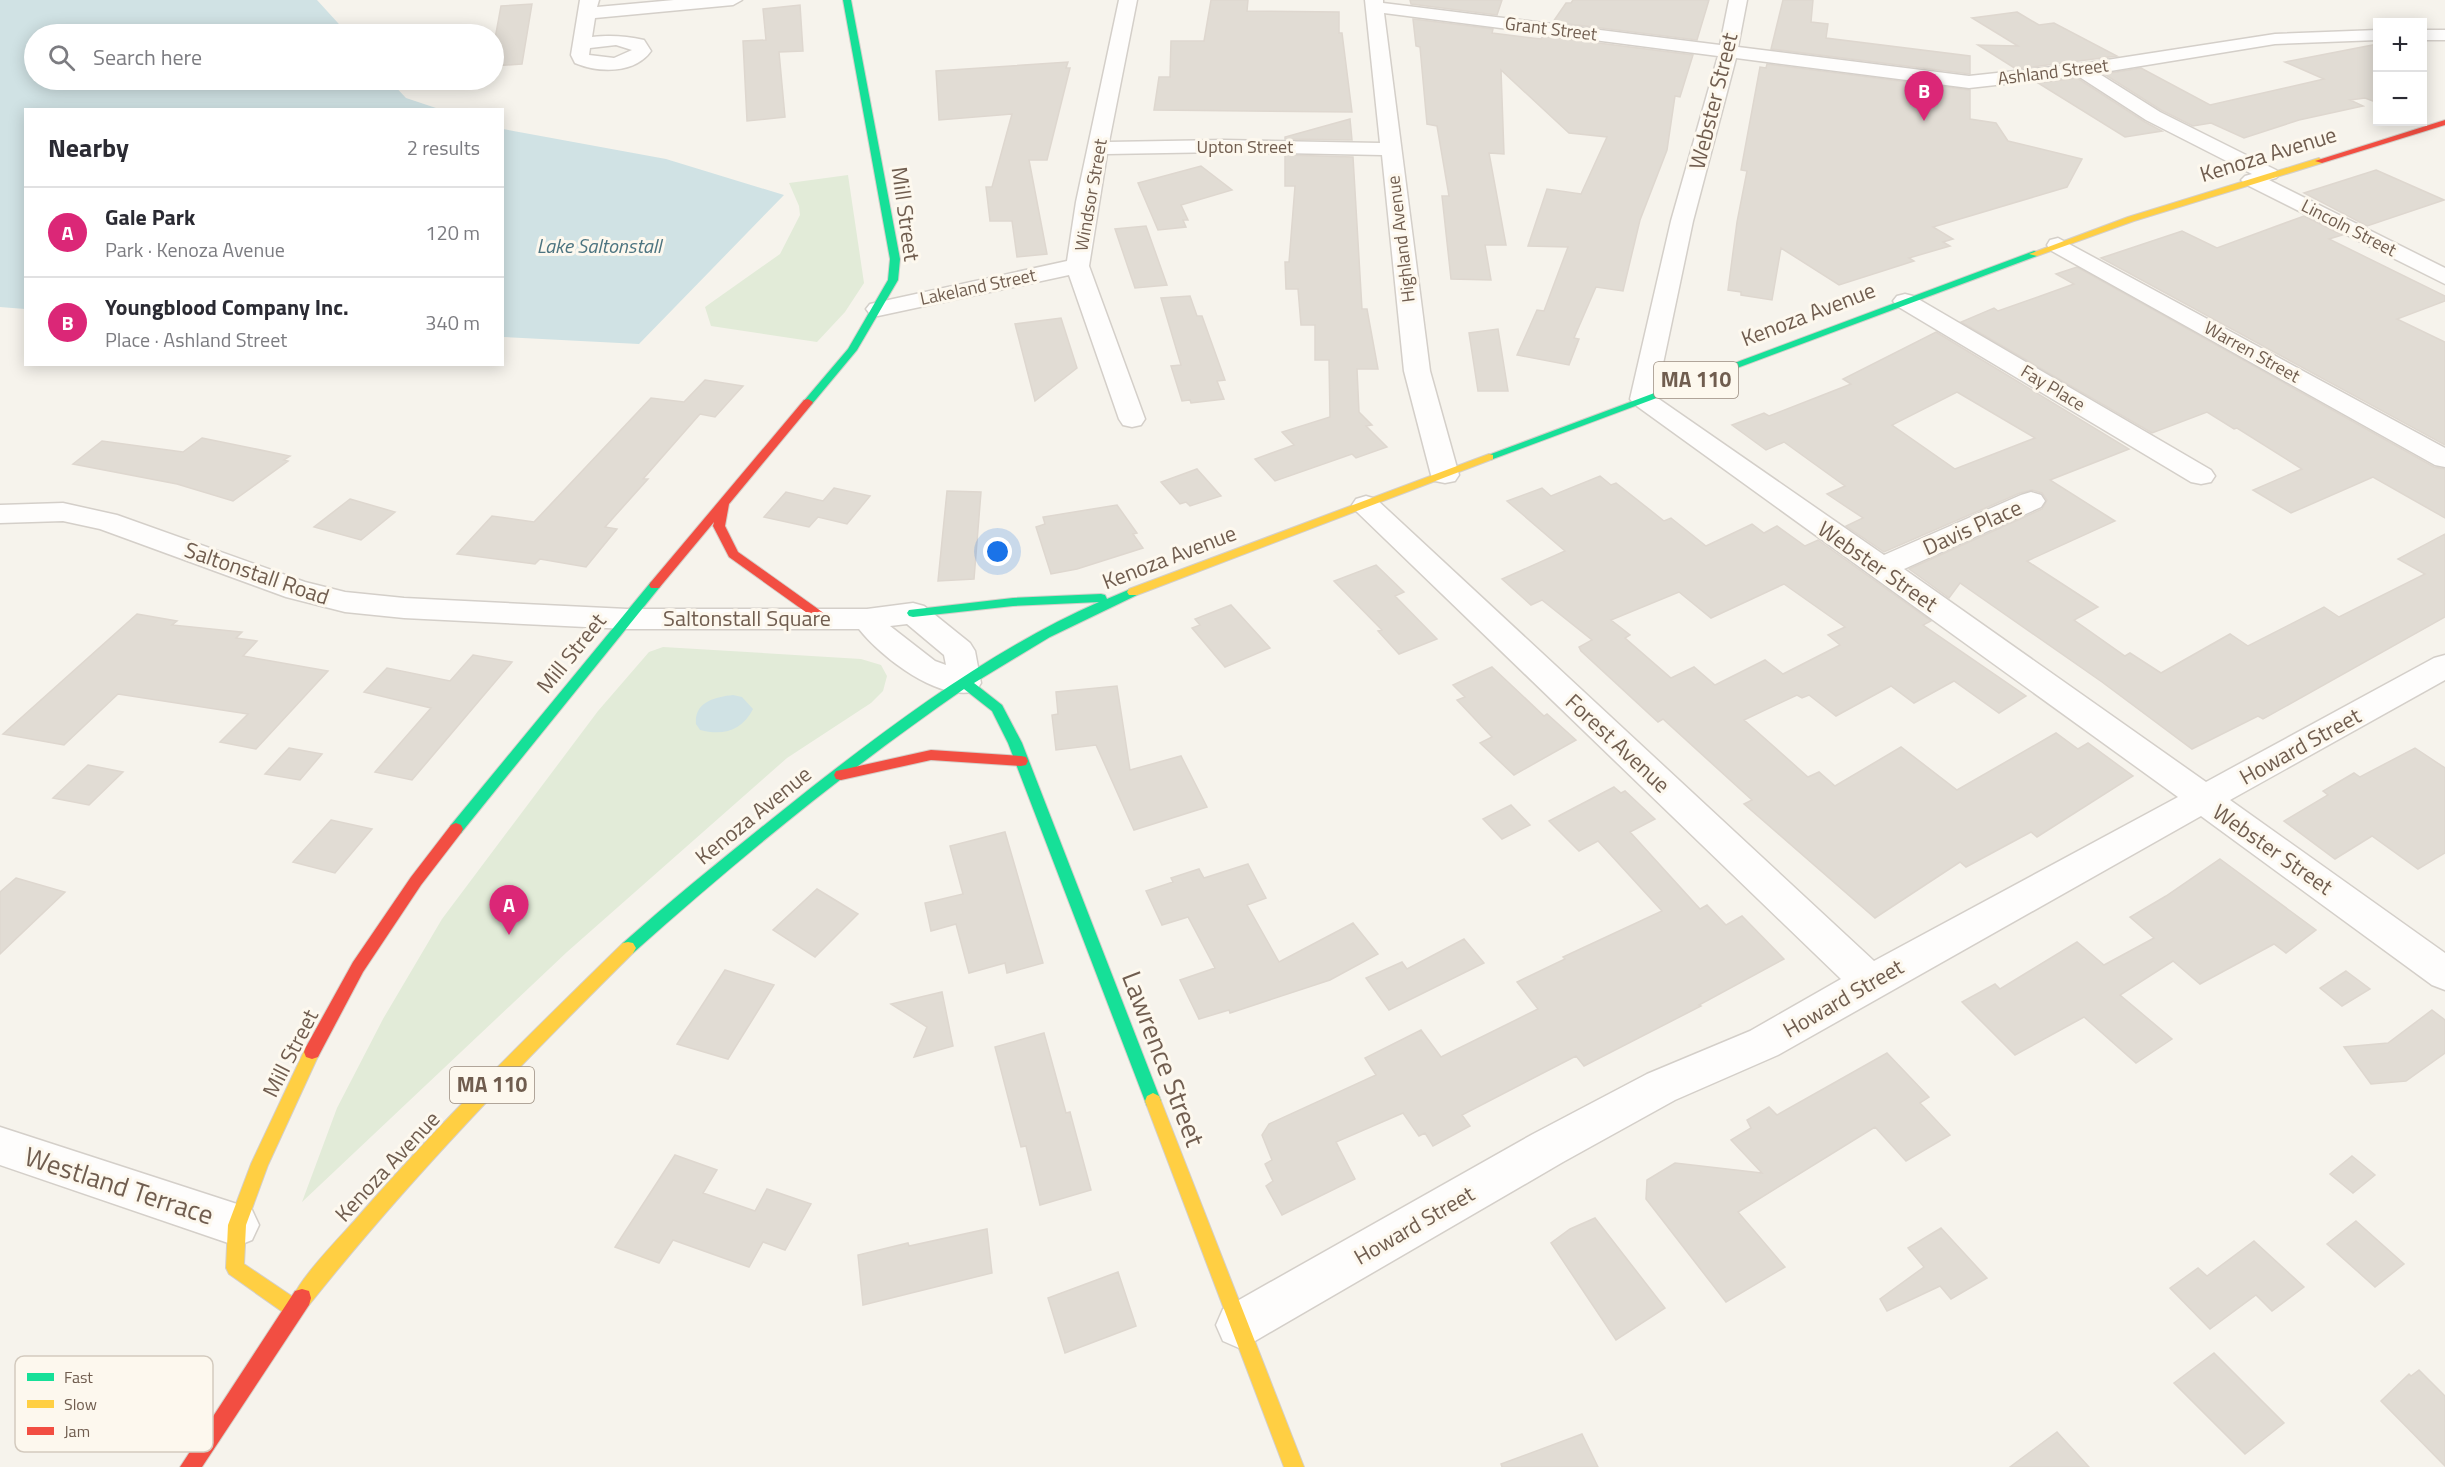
<!DOCTYPE html>
<meta charset="utf-8">
<style>
:root{--surface:#fff;--page:#f7f7f7;--text:#2b2b33;--muted:#7c7c81;--line:#e1e1e2;--accent:#db2777}
body{margin:0;font-family:"Titillium Web",sans-serif;background:var(--page);color:var(--text)}
.controls{position:absolute;right:18px;top:18px;display:grid;overflow:hidden;border-radius:0px;box-shadow:0 3px 15px #0003}
.controls button{width:54px;height:54px;display:grid;place-items:center;padding:0;border:0;border-bottom:2px solid var(--line);background:var(--surface);color:var(--text);font:30px sans-serif}
.you{position:absolute;left:998px;top:552px;width:21px;height:21px;margin:-15px;border:4px solid #fff;border-radius:50%;background:#1a73e8;box-shadow:0 0 0 9px #1a73e833}
.badge{display:grid;place-items:center;width:39px;height:39px;border-radius:50%;background:var(--accent);color:#fff;font-size:20px;font-weight:700}
.pin{position:absolute;translate:-50% -50px;filter:drop-shadow(0 2px 3px #0008)}
.pin::after{content:'';position:absolute;top:32px;width:21px;height:18px;background:inherit;clip-path:polygon(0 0,100% 0,50% 100%)}
.list{margin:0;padding:0;list-style:none}
h2{display:flex;justify-content:space-between;align-items:center;height:78px;margin:0;padding:0 24px;font-size:26px}
h2 small{font-size:20px;font-weight:400;color:var(--muted)}
.list li{display:grid;grid-template-columns:39px 1fr auto;gap:18px;align-items:center;box-sizing:border-box;height:90px;padding:0 24px;border-top:2px solid var(--line)}
.list b{display:block;font-size:22px;white-space:nowrap}
.list p{margin:0;font-size:20px;white-space:nowrap;color:var(--muted)}
.list em{font-size:20px;font-style:normal;color:var(--muted)}
.icon{flex:none;width:33px;height:33px;fill:none;stroke:currentColor;stroke-width:2;stroke-linecap:round;stroke-linejoin:round}
.map{position:relative;flex:none;width:2445px;height:1467px;overflow:hidden}
.search{position:absolute;background:var(--surface);box-shadow:0 3px 15px #0003;left:24px;top:24px;width:480px;height:66px;display:flex;align-items:center;gap:15px;box-sizing:border-box;padding:0 21px;border-radius:33px;color:var(--muted);font-size:22px}
.panel{position:absolute;background:var(--surface);box-shadow:0 3px 15px #0003;left:24px;top:108px;width:480px;height:258px;border-radius:0px}
.map>svg:first-child{display:block}
</style>
<div class="map">
<svg width="2445" height="1467" viewBox="0 0 2445 1467">
<rect width="100%" height="100%" fill="#f6f3ec"/>
<path fill="#e2ebd8" d="M848,175l16,108 -19,29 -28,30 -106,-16 -6,-19 75,-53 20,-39 -1,-9 -10,-23z
M663,647l198,12 20,6 6,11 -4,15 -12,12 -84,55 -220,194 -265,250 35,-94 46,-89 59,-100 156,-208 51,-59z"/>
<path fill="#d0e2e4" d="M0,0h317l31,34h-314v46h355l17,18 33,11 -413,1 -1,199 -25,-2z
M503,129l163,30 118,36 -145,149 -136,-7z
M733,695l9,2 11,12c-11,22 -30,27 -53,21l-4,-6c-2,-22 19,-27 37,-29z"/>
<path fill="#e1dcd4" stroke="#ded7cf" stroke-width="1.5" fill-rule="evenodd" d="M1211,0h37l-1,11 92,1v21h3l10,79 -198,-2 5,-33h11l1,-36h33z
M1410,0h92l-5,15 -86,-11z
M1573,0h136l-12,40 -144,-18 13,-19h5z
M1783,0h30l-2,22 17,2 -2,14 144,18v18l-199,-25z
M532,4l-10,60 -28,2v-22l7,-38z
M800,5l3,46 -24,1 6,65 -38,4 -4,-80 23,-1 -3,-31z
M2017,12l22,13 15,-2 63,33 -101,13 -38,-24 40,1 -46,-28z
M1413,19l80,10 -1,4 49,6 2,-3 150,19 -13,42 -5,-1 -8,54 -27,70 -17,71 -27,-4 -22,51 5,1 -10,26 -52,-10 20,-45 7,1 24,-64 -40,-1 19,-57 34,5 26,-57 -38,-4 -68,-63 3,84 -15,-1 17,92h-21l6,35 -40,-1 -9,-83h7l-12,-70 -10,-2 -7,-77 -4,-1z
M2378,44v59l-13,-5 -15,2 13,6 -64,14 -55,18 -33,-15 -18,3 -32,-16 -57,-36 37,-6 69,37 114,-26 -39,-17z
M1068,62l-2,6h4l-23,92h-18l18,94 -30,3 -5,-36h-22l-4,-34h6l20,-73 -73,6 -3,-49z
M1767,64l203,26v29l26,4 12,18 74,18 -15,28 -134,40 20,12 -10,3 7,4 -41,12 5,3 -75,24 -58,-37 -9,52 -31,-5v-3l-13,-2 9,-68 10,-51 -6,-1 19,-103 6,1z
M2077,78l68,44 17,9 -37,6 -87,-54z
M1350,119l2,21 -67,-1v-2z
M1285,155l68,2 9,152h5l11,60h-21l2,43 13,13 -6,1 21,21 -31,11 -4,-4 -77,27 -20,-22 39,-14 -12,-13 48,-15 -1,-57h-14v-35h-14l-3,-36h-12l-1,-27h4l6,-76h-10z
M1201,166l31,24 -51,15 7,15h-5l3,7 -28,3 -20,-47z
M2376,170l68,30 -77,26 -63,-33z
M2304,216l38,19 -13,4 116,57v5l-48,18 48,23v103l-344,-187 81,-27 35,17z
M1146,226l21,59 -32,3 -20,-59z
M2077,267l357,200 11,2v49l-72,-41 -82,36 -38,-23 49,-21 -65,-41 -3,1 -27,-17 -55,21 -191,-111 33,-14 4,3 76,-27 -18,-10z
M1190,296l7,20h5l23,64 -8,1 7,18 -33,4 -1,-3 -8,1 -11,-35 10,-1 -20,-67z
M1061,318l16,50 -42,33 -20,-77z
M1498,329l10,62h-30l-9,-58z
M1936,332l193,117 -79,31 65,41 -88,40 71,46 -24,13 51,36 5,-3 31,20 69,-39 18,12 76,-39 15,10 86,-43 -27,-15 47,-25v83l-182,102 -5,-3 -66,33 -90,-67 -142,-99 -11,15 -40,-29 133,-60 5,-9 -5,-7 -10,-3 -12,3 -136,59 -38,-26 17,-8 -36,-24 18,-8 -61,-44 -18,8 -34,-25 32,-12 5,3 82,-32 -8,-5zM1957,392l78,46 -80,31 -63,-44z
M705,380l38,6 -28,31 -15,-3 -57,65h5l-43,48 12,2 -31,38 -46,-8 -5,5 -78,-10 35,-38 42,6 117,-124 33,4z
M202,438l88,18 -6,4 4,1 -55,40 -56,-17 -104,-20 29,-23 81,11z
M1197,469l24,27 -31,10 -4,-4 -6,2 -19,-22z
M1600,476l11,9 5,-2 48,38 7,-3 35,28 46,-22 12,9 13,-7 28,20 13,-6 113,81 -8,4 103,71 -27,17 -45,-32 -40,22 -23,-17 -55,30 -27,-21 -7,3 -5,-3 -53,25 64,57 11,-5 16,14 66,-39 56,43 99,-57 22,16 10,-6 45,33 -96,61 -6,-5 -65,35 -6,-5 -85,56 -131,-114 8,-4 -89,-81 -5,3 -77,-71 -2,-4 13,-7 -50,-40 -11,5 -29,-26 63,-28 -58,-50 35,-13 9,8zM1784,584l61,43 -17,8 12,10 -57,29 -18,-14 -50,25 -21,-18 -23,11 -46,-40 5,-3 -19,-15 68,-28 32,26z
M834,488l36,8 -23,28 -29,-7 -9,10 -45,-10 22,-25 37,9z
M947,491l34,1 -7,87 -36,2z
M350,499l45,13 -34,28 -47,-13z
M1117,505l20,28 -4,1 10,14 -66,21 -26,5 -15,-47 9,-3 -2,-7z
M1376,565l28,27 -9,4 42,43 -38,15 -21,-23 4,-1 -48,-49z
M1231,605l39,43 -45,19 -33,-39 8,-3 -5,-6z
M137,614l40,7 -5,4 70,7 -6,6 21,3 -14,15 85,15 -72,78 -36,-7 28,-28 -130,-20 -54,51 -61,-11z
M473,655l39,7 -100,118 -37,-8 56,-64 -67,-16 23,-24 63,13z
M1492,667l52,49 3,-2 29,26 -62,35 -34,-32 12,-6 -35,-37 8,-3 -12,-12z
M1117,686l13,84 51,-14 26,51 -73,23 -38,-85 -40,5 -4,-35 6,-1 -2,-22z
M289,748l33,6 -22,26 -35,-6z
M2415,748l30,20v85l-27,16 -46,-33 -37,23 -51,-38 44,-26 -5,-4 31,-18 6,4z
M88,765l35,7 -34,33 -36,-7z
M1614,787l7,6 4,-2 30,28 -25,13 70,77 7,-4 19,20 16,-9 42,43 -85,46 2,1 -117,60 -8,-10 -114,59 8,11 -37,20 -8,-13 -6,3 -16,-23 -67,29 19,37 -73,36 -16,-29 7,-5 -8,-17 7,-4 -10,-25 7,-11 107,-49 -11,-17 56,-28 20,27 97,-48 -21,-27 48,-23 -2,-2 99,-46 -64,-70 -19,10 -30,-30z
M1511,805l19,20 -28,14 -19,-20z
M331,820l41,9 -37,44 -42,-11z
M1005,832l38,131 -36,10 -2,-10 -36,10 -13,-49 -25,7 -6,-28 38,-9 -13,-48z
M2220,859l96,71 -30,23 -12,-9 -74,40 -27,-23 -53,34 52,44 -36,24 -52,-46 -69,38 -53,-53 33,-18 5,5 77,-47 27,23 50,-27 -24,-21 36,-21z
M1248,864l18,34 -19,7 32,57 74,-39 25,31 -48,26 -100,33 -1,-3 -30,9 -19,-39 35,-12 -27,-51 -26,8 -16,-34 27,-9 -2,-4 28,-9 5,9z
M16,878l49,14 -65,62v-62z
M817,889l41,25 -43,43 -42,-27z
M1464,939l20,24 -95,47 -23,-32 36,-16 5,7z
M725,970l49,15 -46,74 -51,-15z
M2346,971l24,18 -28,17 -22,-18z
M942,992l11,54 -39,11 13,-30 -36,-23z
M2432,1010l13,10v33l-39,28 -35,3 -27,-37 44,-4z
M1044,1033l22,80 4,-1 21,78 -51,15 -14,-59 -5,1 -26,-100z
M1887,1053l42,44 -9,6 30,32 -44,26 -31,-34 -137,85 47,55 -59,35 -80,-103 1,-19 28,-17 87,10 -31,-33 20,-12 -4,-8 22,-13 8,8z
M675,1155l42,15 -14,23 52,18 12,-22 44,15 -26,46 -22,-8 -14,25 -76,-27 -14,23 -44,-16z
M2352,1156l23,19 -22,18 -23,-19z
M1595,1218l70,90 -49,32 -65,-97 19,-14z
M2356,1221l48,43 -29,23 -48,-43z
M1941,1228l46,50 -36,21 -11,-13 -53,25 -7,-12 44,-32 -16,-19z
M987,1229l5,44 -129,32 -5,-50 50,-12 1,3z
M2254,1241l50,46 -32,24 -16,-16 -46,34 -40,-41 28,-20 9,8z
M1118,1272l18,54 -71,27 -17,-55z
M2214,1353l70,70 -39,31 -71,-71z
M2419,1370l26,26v70l-64,-65 28,-27 2,2z
M2057,1432l32,35h-79z
M1582,1434l16,33h-96l-1,-3z"/>
<g fill="none" stroke-linecap="round" stroke-linejoin="round">
<defs>
<path id="street" d="M580,0h19l-2,7 77,-7h68l-9,5 -138,13 -3,19c19,-2 34,-1 52,3l7,11c-16,23 -52,22 -76,12l-4,-8zM616,45l16,5 -18,8 -25,-3 1,-7z
M1119,0h18l-28,142 115,-2 156,3 -15,-143h18v3l337,42 9,-45h18l-9,47 231,29 112,-12 194,-30 103,-4v10l-103,4 -177,29 62,39 116,58 4,4 -4,4 -7,2 176,88v16l-200,-100 -4,-4 4,-4 7,-2 -106,-54 -68,-44 -109,12 -233,-30 -43,163 -37,176 228,158 137,-60 10,-3 10,3 4,6 -4,6 -137,62 302,213 228,-124 11,-3v25l-215,120 215,153v37l-13,-5 -231,-169 -423,239 -103,45 -112,62 -308,179 -16,7 -16,-7 -7,-16 7,-16 310,-175 114,-60 103,-43 91,-52 -485,-468 -4,-6 4,-6 10,-3 10,3 498,462 304,-164 -544,-393 -4,-5 41,-178 47,-165 -334,-43 46,358 29,104 -4,6 -10,2 -10,-2 -4,-6 -27,-104 -22,-216 -158,-3 -117,2 -18,112 56,153 -4,6 -9,2 -9,-2 -4,-6 -50,-144 -191,41 -8,-2 -4,-5 4,-5 197,-43 9,-59z
M2422,30h23v10h-23z
M2058,238l387,210v19l-10,-2 -385,-215 -3,-5 3,-5z
M1905,294l8,2 298,174 4,6 -4,6 -10,2 -10,-2 -294,-176 -4,-5 4,-5z
M63,503l54,12 188,67 40,10 59,6 223,11h240l46,-6 11,3 46,37 5,8 6,32 -5,8c-37,11 -95,-34 -117,-62h-232l-223,-11 -59,-6 -59,-15 -186,-68 -37,-8 -63,2v-18zM907,624l37,31 2,10 -11,-4 -45,-35z
M0,1127l237,77 15,6 7,15 -7,15 -15,6 -237,-81z"/>
<path id="fast" d="M843,0h8l49,259 -2,21 -41,70 -45,54 -4,1 -5,-3 45,-53 40,-69 2,-21z
M2034,251l3,1v4l-544,203 -4,1 -6,-3z
M655,581l4,1 2,3 -2,3 -198,245h-10l-2,-4 2,-4 200,-243z
M1133,588l4,1 2,3 -2,3 -87,42 -76,46 28,22 20,38 139,358 -2,5 -6,3 -6,-3 -2,-5 -137,-358 -16,-32 -28,-22c-116,80 -226,170 -331,264l-5,1 -5,-1 -3,-5 3,-5c61,-54 125,-105 189,-156 90,-70 183,-139 287,-185l-86,4 -100,11 -4,-1 -2,-3 2,-3 104,-12 88,-4 4,1 2,4z"/>
<path id="slow" d="M2319,158l4,3 -1,2 -188,58 -97,35 -8,-2 99,-37z
M1489,454l4,1v4l-356,136h-8l-2,-3 2,-3z
M628,942l5,1 3,5 -3,5c-113,112 -224,226 -324,352l-6,2 -2,8 -7,2 -7,-2 -58,-41 -3,-6 2,-43 23,-61 55,-117 6,-2 6,2 2,5 -52,113 -22,60 -2,39 49,33c9,-21 47,-60 63,-78 84,-97 175,-186 267,-276z
M1153,1093l6,3 2,5 143,366h-20l-139,-366 2,-5z"/>
<path id="jam" d="M2445,120v5l-123,38 -7,-2z
M808,399l5,3 -1,2 -83,100 -4,22 13,26 87,62 2,3 -2,3h-8l-88,-63 -16,-31 1,-4 -55,66h-8l-2,-3 2,-3 153,-182z
M931,750l90,6 5,1 2,4 -2,4 -5,1 -90,-6 -90,20 -5,-1 -2,-4 2,-4 5,-1z
M456,823l5,2 2,4 -2,4 -40,52 -58,87 -45,85 -6,2 -6,-2 -2,-5 2,-5 47,-85 58,-85 40,-52z
M302,1289l7,2 2,7 -2,7 -107,162h-22l115,-176z"/>
</defs>
<use href="#street" stroke="#d4cfc9" stroke-width="3"/>
<use href="#fast" stroke="#d4cfc9" stroke-width="2"/>
<use href="#slow" stroke="#d4cfc9" stroke-width="2"/>
<use href="#jam" stroke="#d4cfc9" stroke-width="2"/>
<use href="#street" fill="#fefdfc" fill-rule="evenodd"/>
<use href="#fast" fill="#16e098" fill-rule="evenodd"/>
<use href="#slow" fill="#ffcf43" fill-rule="evenodd"/>
<use href="#jam" fill="#f24e42" fill-rule="evenodd"/>
</g>
<g text-anchor="middle" stroke-width="6" stroke-linejoin="round" paint-order="stroke">
<g font-size="18" fill="#705d4f" stroke="#fdf8ee">
<text transform="translate(1551 29) rotate(7)" y="6">Grant Street</text>
<text transform="translate(2053 72) rotate(-7)" y="6">Ashland Street</text>
<text x="1245" y="153">Upton Street</text>
<text transform="translate(1091 195) rotate(-80)" y="6">Windsor Street</text>
<text transform="translate(2349 228) rotate(27)" y="6">Lincoln Street</text>
<text transform="translate(1401 239) rotate(-97)" y="6">Highland Avenue</text>
<text transform="translate(978 287) rotate(-12)" y="6">Lakeland Street</text>
<text transform="translate(2252 352) rotate(29)" y="6">Warren Street</text>
<text transform="translate(2053 388) rotate(31)" y="6">Fay Place</text>
</g>
<g font-size="20" font-style="italic" fill="#4c7480" stroke="#fdf8ee">
<text x="599" y="253">Lake Saltonstall</text>
</g>
<g fill="#fdf8ee" stroke="#9a8c7f" stroke-width="1.5">
<rect x="1654" y="362" width="84" height="36" rx="4.5"/>
<rect x="450" y="1067" width="84" height="36" rx="4.5"/>
</g>
<g font-size="21" font-weight="bold" fill="#705d4f">
<text x="1696" y="387">MA 110</text>
<text x="492" y="1092">MA 110</text>
</g>
<g font-size="22" fill="#705d4f" stroke="#fdf8ee">
<text transform="translate(1713 101) rotate(-76)" y="8">Webster Street</text>
<text transform="translate(2268 154) rotate(-17)" y="8">Kenoza Avenue</text>
<text transform="translate(906 214) rotate(82)" y="8">Mill Street</text>
<text transform="translate(1808 314) rotate(-21)" y="8">Kenoza Avenue</text>
<text transform="translate(1972 527) rotate(-24)" y="8">Davis Place</text>
<text transform="translate(1169 557) rotate(-21)" y="8">Kenoza Avenue</text>
<text transform="translate(1878 566) rotate(35)" y="8">Webster Street</text>
<text transform="translate(257 573) rotate(19)" y="8">Saltonstall Road</text>
<text x="747" y="626">Saltonstall Square</text>
<text transform="translate(571 653) rotate(-51)" y="8">Mill Street</text>
<text transform="translate(1618 743) rotate(43)" y="8">Forest Avenue</text>
<text transform="translate(2300 746) rotate(-29)" y="8">Howard Street</text>
<text transform="translate(753 815) rotate(-39)" y="8">Kenoza Avenue</text>
<text transform="translate(2273 849) rotate(35)" y="8">Webster Street</text>
<text transform="translate(1843 998) rotate(-30)" y="8">Howard Street</text>
<text transform="translate(290 1053) rotate(-63)" y="8">Mill Street</text>
<text transform="translate(387 1166) rotate(-47)" y="8">Kenoza Avenue</text>
<text transform="translate(1414 1225) rotate(-30)" y="8">Howard Street</text>
</g>
<g font-size="27" fill="#705d4f" stroke="#fdf8ee">
<text transform="translate(1163 1059) rotate(69)" y="9">Lawrence Street</text>
<text transform="translate(119 1186) rotate(18)" y="9">Westland Terrace</text>
</g>
</g>
<rect x="15" y="1356" width="198" height="96" rx="9" fill="#fdf8ee" stroke="#d3cabe" stroke-width="1.5"/>
<rect x="27" y="1373" width="27" height="8" fill="#16e098"/>
<rect x="27" y="1400" width="27" height="8" fill="#ffcf43"/>
<rect x="27" y="1427" width="27" height="8" fill="#f24e42"/>
<g font-size="16" fill="#705d4f">
<text x="64" y="1383">Fast</text>
<text x="64" y="1410">Slow</text>
<text x="64" y="1437">Jam</text>
</g>
</svg>
<div class="controls">
<button>+</button>
<button>−</button>
</div>
<div class="you"></div>
<div class="pin badge" style="left:509px;top:935px">A</div>
<div class="pin badge" style="left:1924px;top:121px">B</div>
<div class="search"><svg class="icon" aria-label="search" viewBox="0 0 24 24"><circle cx="10" cy="10" r="6"/><path d="M15 15l6 6"/></svg>Search here</div>
<section class="panel">
<h2>Nearby<small>2 results</small></h2>
<ul class="list">
<li><span class="badge">A</span><div><b>Gale Park</b><p>Park · Kenoza Avenue</p></div><em>120 m</em></li>
<li><span class="badge">B</span><div><b>Youngblood Company Inc.</b><p>Place · Ashland Street</p></div><em>340 m</em></li>
</ul>
</section>
</div>
